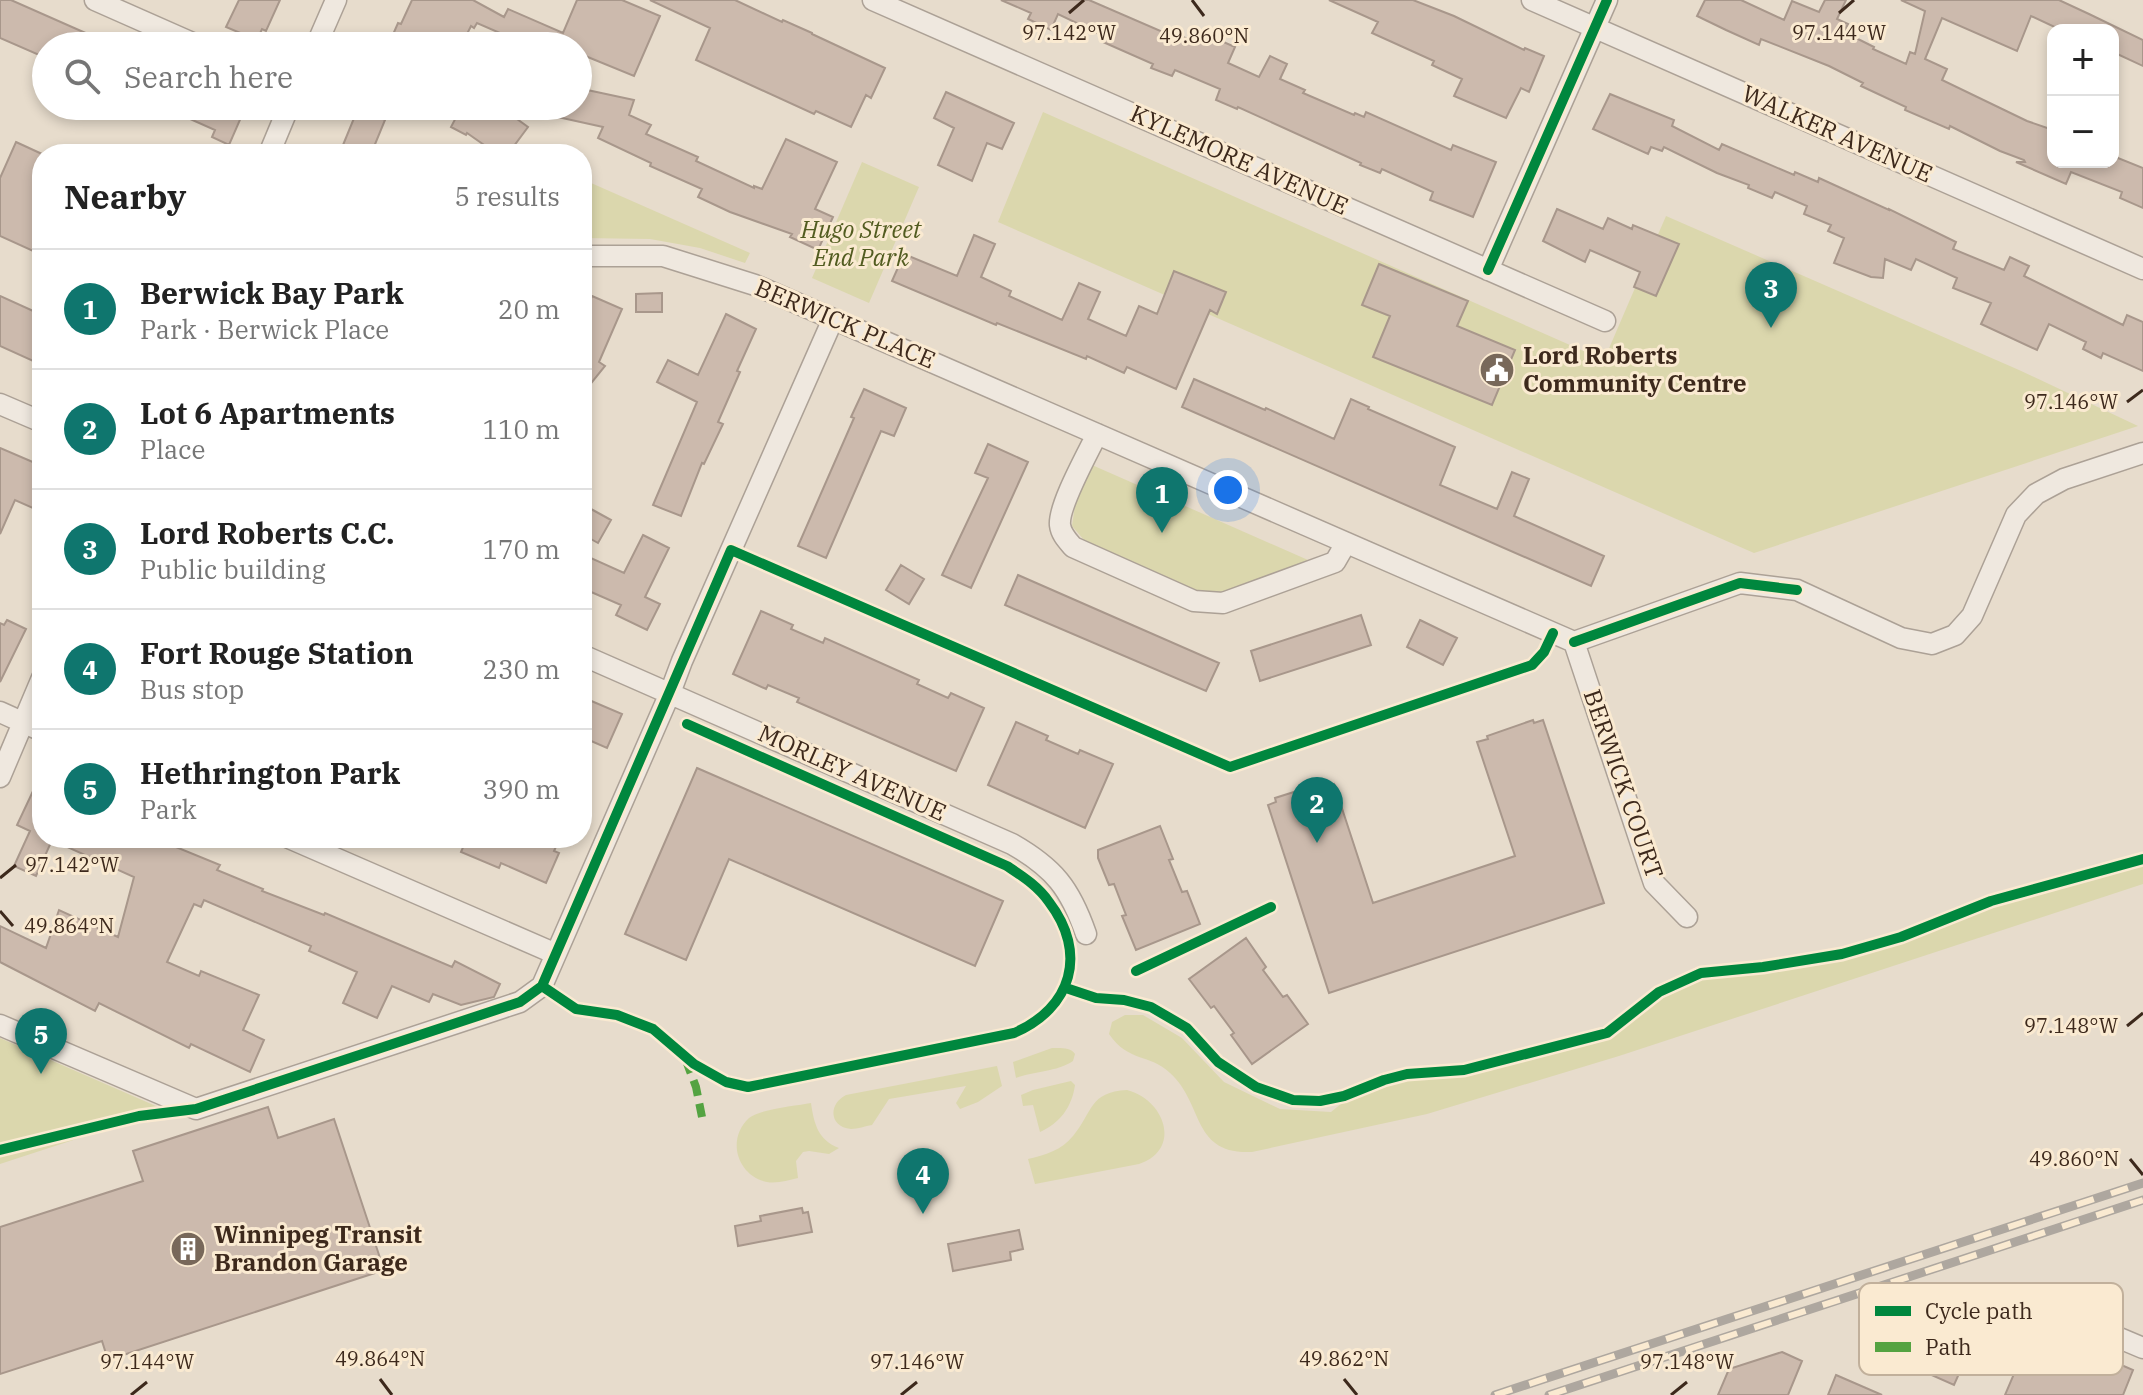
<!DOCTYPE html>
<meta charset="utf-8">
<style>
:root{--surface:#fff;--page:#f6f6f6;--text:#222;--muted:#767676;--line:#e0e0e0;--accent:#0f766e}
body{margin:0;font-family:"IBM Plex Serif",serif;background:var(--page);color:var(--text)}
.controls{position:absolute;right:24px;top:24px;display:grid;overflow:hidden;border-radius:16px;box-shadow:0 4px 12px #0003}
.controls button{width:72px;height:72px;display:grid;place-items:center;padding:0;border:0;border-bottom:2px solid var(--line);background:var(--surface);color:var(--text);font:40px sans-serif}
.you{position:absolute;left:1228px;top:490px;width:28px;height:28px;margin:-20px;border:6px solid #fff;border-radius:50%;background:#1a73e8;box-shadow:0 0 0 12px #1a73e833}
.badge{display:grid;place-items:center;width:52px;height:52px;border-radius:50%;background:var(--accent);color:#fff;font-size:26px;font-weight:700}
.pin{position:absolute;translate:-50% -66px;filter:drop-shadow(0 2px 4px #0008)}
.pin::after{content:'';position:absolute;top:42px;width:28px;height:24px;background:inherit;clip-path:polygon(0 0,100% 0,50% 100%)}
.list{margin:0;padding:0;list-style:none}
h2{display:flex;justify-content:space-between;align-items:center;height:104px;margin:0;padding:0 32px;font-size:34px}
h2 small{font-size:26px;font-weight:400;color:var(--muted)}
.list li{display:grid;grid-template-columns:52px 1fr auto;gap:24px;align-items:center;box-sizing:border-box;height:120px;padding:0 32px;border-top:2px solid var(--line)}
.list b{display:block;font-size:30px;white-space:nowrap}
.list p{margin:0;font-size:26px;white-space:nowrap;color:var(--muted)}
.list em{font-size:26px;font-style:normal;color:var(--muted)}
.icon{flex:none;width:44px;height:44px;fill:none;stroke:currentColor;stroke-width:2;stroke-linecap:round;stroke-linejoin:round}
.map{position:relative;flex:none;width:2143px;height:1395px;overflow:hidden}
.search{position:absolute;background:var(--surface);box-shadow:0 4px 12px #0003;left:32px;top:32px;width:560px;height:88px;display:flex;align-items:center;gap:20px;box-sizing:border-box;padding:0 28px;border-radius:44px;color:var(--muted);font-size:30px}
.panel{position:absolute;background:var(--surface);box-shadow:0 4px 12px #0003;left:32px;top:144px;width:560px;height:704px;border-radius:32px}
.map>svg:first-child{display:block}
</style>
<div class="map">
<svg width="2143" height="1395" viewBox="0 0 2143 1395">
<rect width="100%" height="100%" fill="#e7dccc"/>
<path fill="#dbd7ad" d="M1043,112l561,248 62,-144 353,154 119,56 -384,127 -756,-331z
M862,162l57,25 -50,116 -57,-25z
M582,179l168,74 -5,10 -45,-15 -50,-9 -68,-1z
M1092,465l216,95 -5,5 -84,28 -25,-3 -110,-50 -12,-14 3,-21z
M2143,865v19l-524,172 -192,58 -175,38c-61,3 -48,-49 -82,-79 -21,-20 -41,-10 -61,-39l3,-12 13,-7h18l39,23 42,44 56,27 51,3 11,-9 44,-18 22,-6 56,-3 144,-37 65,-50 29,-11 60,-5 80,-14 60,-16 90,-36z
M0,1038l165,72 -165,54z
M1052,1048c8,0 19,-1 23,6l-2,7c-16,11 -39,10 -57,17l-3,-16z
M997,1066l5,20 -24,16 -18,7 -4,-6 10,-17 -77,13 -17,26c-7,1 -14,4 -21,4 -22,-2 -23,-25 -5,-34z
M1071,1081l4,4c-3,22 -15,38 -35,47l-7,-27 -10,1 -2,-11 12,-5z
M1127,1090c37,9 56,59 12,74l-104,20 -7,-25c17,-4 34,-9 45,-23 20,-24 16,-44 54,-46z
M811,1103c3,21 7,37 28,45l-10,6 -20,-3 -6,1 -7,9 2,17c-10,2 -21,6 -31,4 -30,-6 -41,-43 -18,-64 11,-9 47,-12 62,-15z"/>
<path fill="#ccbaad" stroke="#a8978b" stroke-width="2" d="M0,0h11l104,46h-69v12l-46,-20z
M239,0h41l-14,31 -4,-2 -5,11 -31,-13z
M412,0h61l31,17 4,-8 55,24 14,-33h45l38,16 -26,60 -56,-23v-7h-48l-53,-23 -3,5 -3,-2 -10,20h-73l10,-23 3,1z
M650,0h85l47,22 1,-2 29,13v1l73,34 -14,30 -5,-3 -15,32 -35,-16 -2,3 -118,-54 14,-32z
M1001,0h88l76,33 2,-3 30,13 4,-11 34,15 -7,16 31,14 11,-21 17,8 -7,15 25,11 -2,3 51,22 1,-2 9,4 2,-5 85,38 2,-5 43,17 -23,55 -43,-17 3,-8 -51,-23 -2,4 -20,-8 1,-2 -123,-56 -1,2 -21,-9 4,-11 -45,-19 -3,6 -21,-8 2,-4 -50,-22 3,-5 -48,-23 -7,16 -23,-11 3,-6z
M1329,0h84l41,16 70,34 1,-2 19,8 -15,36 -8,-4 -15,30 -52,-22 8,-17 -30,-14 2,-4 -62,-28 6,-11z
M1705,0h36l43,20 8,-19 27,11 6,-12h21l-9,19 11,5 -4,8 30,15 -1,2 33,15 4,-12 5,2 10,-43 -24,-11h158l30,14 54,26v26l-30,-14v-22h-52l-30,-14 -14,35 -75,-33 -17,41 22,10 -5,11 85,41 26,9v32h60v-6l30,12v40l-23,-10 2,-6 -51,-20 -5,12 -50,-22h9l-1,-2 -24,-9 -50,-25 -1,3 -44,-19 1,-3 -45,-21 2,-3 -34,-17 -68,-27 -2,6 -33,-15 -29,-14z
M578,88l56,12 -5,15 22,10 -5,9 52,23 -2,4 58,27v-2l8,3 24,-50 51,23 -22,47 18,8 -15,33 -28,-13 2,-3 -62,-22 -32,-15 4,-8 -52,-23 1,-3 -53,-25 5,-11 -59,-13 1,-8h33z
M946,92l68,31 -12,26 -15,-6 -15,38 -34,-16 16,-37 -20,-10z
M1610,94l64,26 -2,6 47,24 3,-6 72,31 1,-3 23,10 1,-4 70,32v-1l67,33 -3,7 51,21 6,-13 19,9 -5,10 99,49 4,-10 16,7v49l-40,-18 -2,5 -18,-9 3,-7 -37,-18 -12,26 -56,-26 10,-21 -38,-15 4,-10 -41,-19 -5,11 -26,-11 -2,19 -12,-1 -37,-14 10,-25 -16,-7 3,-6 -27,-11 3,-8 -32,-14 -3,6 -24,-10 1,-3 -32,-12 -53,-26 -2,4 -11,-4 -3,7 -55,-25z
M161,106h85l-17,39 -17,-8 3,-7z
M359,106h27l-5,12 4,2 -14,34h-7l-21,-9z
M462,106h37l29,21 -20,27h-11l-30,-21 -1,2 -15,-8z
M16,142l26,12v101l-42,-19v-58z
M1557,209l46,20 5,-11 24,11 1,-4 46,19 -23,52 -22,-9 6,-15 -50,-22 -5,12 -42,-21z
M974,235l21,9 -14,33 30,14 -2,5 53,24 17,-37 21,9 -12,27 38,17 13,-30 18,8 17,-43 52,21 -9,22 -7,-4 -34,79 -49,-22 -3,6 -37,-17 -1,3 -89,-36 -1,2 -104,-44 12,-27 53,22z
M1379,264l89,37 -11,25 58,24 -23,55 -119,-48 17,-41 -28,-11z
M662,293v19h-26v-18z
M0,296l42,19v50l-42,-19z
M592,296l30,13 -23,53 6,4 -17,21 -6,14v-81z
M726,314l30,15 -19,42 3,1 -22,50 5,2 -19,40 -2,-1 -21,53 -28,-11 44,-103 -40,-20 11,-22 30,15z
M1194,379l71,31 1,-2 68,31 17,-40 18,8 -1,2 87,38 -15,38 57,24 15,-37 17,7 -15,37 90,40 -13,30 -409,-179z
M864,389l42,19 -12,28 -13,-5 -55,127 -28,-12 56,-128 -3,-1z
M988,444l40,18 -57,126 -29,-13 46,-97 -13,-5z
M0,448l42,18v46l-27,-12 -15,34z
M591,509l20,11 -13,23 -16,-9v-8z
M643,535l26,13 -24,49 15,7 -13,26 -31,-15 5,-10 -39,-17v-34l42,19z
M901,565l23,14 -15,25 -23,-14z
M1018,575l201,88 -13,28 -201,-86z
M761,611l32,14 -2,4 32,14 2,-5 94,42 -2,4 31,14 3,-5 33,15 -28,63 -159,-69 2,-4 -31,-13 -2,4 -33,-15z
M1361,615l10,30 -111,36 -9,-30z
M7,620l19,9 -26,53v-59l4,2z
M1420,620l37,18 -14,27 -36,-18z
M582,697l40,17 -15,34 -25,-11z
M1533,720l1,3 9,-3 61,183 -275,90 -61,-188 8,-3 -1,-4 47,-15 1,5 11,-4 39,119 142,-47 -38,-114 11,-3 -1,-3z
M1016,722l32,14 -2,4 32,14 2,-4 33,14 -28,64 -97,-43z
M697,768l306,133 -28,65 -246,-107 -43,101 -61,-26z
M42,772v66h112l66,27 -3,5 46,19 -1,2 62,24 1,-2 127,54 3,-6 45,23 -6,13 -33,8 -28,-11 -4,8 -37,-16 -15,32 -34,-15 14,-31 -48,-21 2,-5 -107,-46 -3,7 -7,-3 -27,58 32,14 2,-5 58,24 -16,35 21,10 -14,32 -59,-28 -2,4 -90,-45 -4,8 -95,-49v-36l46,22 13,-38 59,27 16,-60 -82,-37 -16,36 -22,-10 16,-35 -13,-6z
M1160,826l13,33 -4,1 13,32 5,-1 13,33 -64,26 -14,-34 4,-1 -12,-31 -5,1 -11,-27v-8z
M467,838h93l-6,13 5,2 -13,30 -45,-20 -2,5 -38,-16z
M1246,938l20,29 -3,3 20,27 4,-2 21,29 -56,40 -21,-29 3,-2 -20,-27 -3,2 -22,-29z
M268,1107l10,31 56,-19 50,151 -276,90 -6,-19 -102,33v-147l143,-46 -10,-30z
M802,1208l1,5 5,-1 4,20 -74,14 -3,-20 26,-5 -1,-5z
M1019,1230l4,19 -13,3 1,8 -58,11 -5,-27z
M1925,1310l52,23 -23,52 -27,-12 15,-35 -25,-11z
M2034,1327l99,43 -10,25h-118z
M1782,1352l20,9 -14,34h-70l11,-26z
M1836,1375l46,20h-54z"/>
<g fill="none" stroke-linecap="round" stroke-linejoin="round">
<defs>
<path id="street" d="M95,0l104,46
M873,0l732,321
M1532,0l611,269
M316,46l20,-46
M269,154l20,-48
M582,256h81l92,29 819,357
M1488,270l119,-270
M0,404l42,18
M1097,434c-9,19 -39,72 -37,91 1,9 7,15 13,22l121,54 29,2 112,-41 11,-19
M1574,642l166,-59 57,7 104,48 31,6 23,-9 17,-19 44,-101 20,-21 28,-15 79,-26
M1574,642l80,241 33,34
M582,655l430,189c42,24 58,44 74,90
M0,712l42,19
M0,777l42,-99
M289,838l267,116
M0,1025l196,84 324,-107 22,-16 128,-293 12,-32 151,-342
M2022,1297l121,51"/>
</defs>
<use href="#street" stroke="#aca196" stroke-width="23"/>
<use href="#street" stroke="#efe8df" stroke-width="20"/>
<defs>
<path id="rail" d="M1495,1395l648,-212
M1549,1395l594,-195"/>
</defs>
<use href="#rail" stroke="#aea79f" stroke-width="9"/>
<use href="#rail" stroke="#faead1" stroke-width="6" stroke-dasharray="18" stroke-linecap="butt"/>
<path stroke="#54a341" stroke-width="8" stroke-dasharray="16 8" stroke-linecap="butt" d="M685,1058l11,29 6,30"/>
<defs>
<path id="cycleway" d="M1488,270l119,-270
M1574,642l166,-59 57,7
M1136,971l135,-64
M542,986l34,23 41,6 36,14 41,35 32,18 22,5 266,-54c58,-25 74,-80 35,-131 -11,-16 -27,-26 -42,-36l-320,-142
M1066,988l30,10 28,2 27,7 36,21 31,34 38,25 37,13 27,1 24,-5 40,-16 23,-6 57,-4 143,-37 52,-41 42,-19 62,-6 79,-13 59,-17 90,-36 152,-42
M0,1150l139,-34 57,-7 324,-107 22,-16 189,-436 499,217 302,-102 12,-13 9,-19"/>
</defs>
<use href="#cycleway" stroke="#faead1" stroke-width="15"/>
<use href="#cycleway" stroke="#00873e" stroke-width="10"/>
</g>
<path fill="none" stroke="#3d291c" stroke-width="3" d="M1192,0l12,16M1069,13l15,-13M1839,13l15,-13M2127,402l16,-12M0,878l16,-13M0,911l13,15M2127,1026l16,-13M2130,1159l13,16M380,1379l12,16M1344,1379l13,16M131,1395l16,-13M901,1395l16,-13M1671,1395l16,-13"/>
<defs>
<symbol id="civic-disc" viewBox="-11 -11 22 22"><circle r="9.5" fill="#78685a" stroke="#faead1"/><path d="M-.6-6.5H3V-4.5H.6V-3L4-1V1h2V6H-6V1h2V-1L-.6-3ZM-1.2 2.5V6h2.4V2.5Z" fill="#fff"/></symbol>
<symbol id="building-disc" viewBox="-11 -11 22 22"><circle r="9.5" fill="#78685a" stroke="#faead1"/><path d="M-4-6H4V6H1V3H-1V6H-4ZM-2.5-4.3h1.7v1.8h-1.7ZM.8-4.3h1.7v1.8H.8ZM-2.5-1h1.7V.8h-1.7ZM.8-1h1.7V.8H.8Z" fill="#fff"/></symbol>
</defs>
<g fill-rule="evenodd">
<use href="#civic-disc" x="1477" y="350" width="40" height="40"/>
<use href="#building-disc" x="168" y="1229" width="40" height="40"/>
</g>
<g text-anchor="middle" stroke-width="6" stroke-linejoin="round" paint-order="stroke">
<g font-size="24" fill="#3d291c" stroke="#faead1">
<text transform="translate(1837 134) rotate(24)" y="8">WALKER AVENUE</text>
<text transform="translate(1239 160) rotate(24)" y="8">KYLEMORE AVENUE</text>
<text transform="translate(845 324) rotate(23)" y="8">BERWICK PLACE</text>
<text transform="translate(852 773) rotate(24)" y="8">MORLEY AVENUE</text>
<text transform="translate(1623 784) rotate(71)" y="8">BERWICK COURT</text>
</g>
<g font-size="24" font-style="italic" fill="#525c20" stroke="#faead1">
<text x="861" y="238">Hugo Street<tspan x="861" dy="28">End Park</tspan></text>
</g>
<g font-size="24" font-weight="bold" fill="#3d291c" stroke="#faead1" text-anchor="start">
<text x="1523" y="364">Lord Roberts<tspan x="1523" dy="28">Community Centre</tspan></text>
<text x="214" y="1243">Winnipeg Transit<tspan x="214" dy="28">Brandon Garage</tspan></text>
</g>
</g>
<rect x="1859" y="1283" width="264" height="92" rx="12" fill="#faead1" stroke="#c1b09b" stroke-width="2"/>
<rect x="1875" y="1306" width="36" height="10" fill="#00873e"/>
<rect x="1875" y="1342" width="36" height="10" fill="#54a341"/>
<g font-size="22" fill="#3d291c">
<text x="1925" y="1319">Cycle path</text>
<text x="1925" y="1355">Path</text>
</g>
<g font-size="20" text-anchor="middle" fill="#3d291c" stroke="#faead1" stroke-width="6" stroke-linejoin="round" paint-order="stroke">
<text x="1069" y="40">97.142°W</text>
<text x="1839" y="40">97.144°W</text>
<text x="1204" y="43">49.860°N</text>
<text x="2071" y="409">97.146°W</text>
<text x="72" y="872">97.142°W</text>
<text x="69" y="933">49.864°N</text>
<text x="2071" y="1033">97.148°W</text>
<text x="2074" y="1166">49.860°N</text>
<text x="380" y="1366">49.864°N</text>
<text x="1344" y="1366">49.862°N</text>
<text x="147" y="1369">97.144°W</text>
<text x="917" y="1369">97.146°W</text>
<text x="1687" y="1369">97.148°W</text>
</g>
</svg>
<div class="controls">
<button>+</button>
<button>−</button>
</div>
<div class="you"></div>
<div class="pin badge" style="left:1162px;top:533px">1</div>
<div class="pin badge" style="left:1317px;top:843px">2</div>
<div class="pin badge" style="left:1771px;top:328px">3</div>
<div class="pin badge" style="left:923px;top:1214px">4</div>
<div class="pin badge" style="left:41px;top:1074px">5</div>
<div class="search"><svg class="icon" aria-label="search" viewBox="0 0 24 24"><circle cx="10" cy="10" r="6"/><path d="M15 15l6 6"/></svg>Search here</div>
<section class="panel">
<h2>Nearby<small>5 results</small></h2>
<ul class="list">
<li><span class="badge">1</span><div><b>Berwick Bay Park</b><p>Park · Berwick Place</p></div><em>20 m</em></li>
<li><span class="badge">2</span><div><b>Lot 6 Apartments</b><p>Place</p></div><em>110 m</em></li>
<li><span class="badge">3</span><div><b>Lord Roberts C.C.</b><p>Public building</p></div><em>170 m</em></li>
<li><span class="badge">4</span><div><b>Fort Rouge Station</b><p>Bus stop</p></div><em>230 m</em></li>
<li><span class="badge">5</span><div><b>Hethrington Park</b><p>Park</p></div><em>390 m</em></li>
</ul>
</section>
</div>
